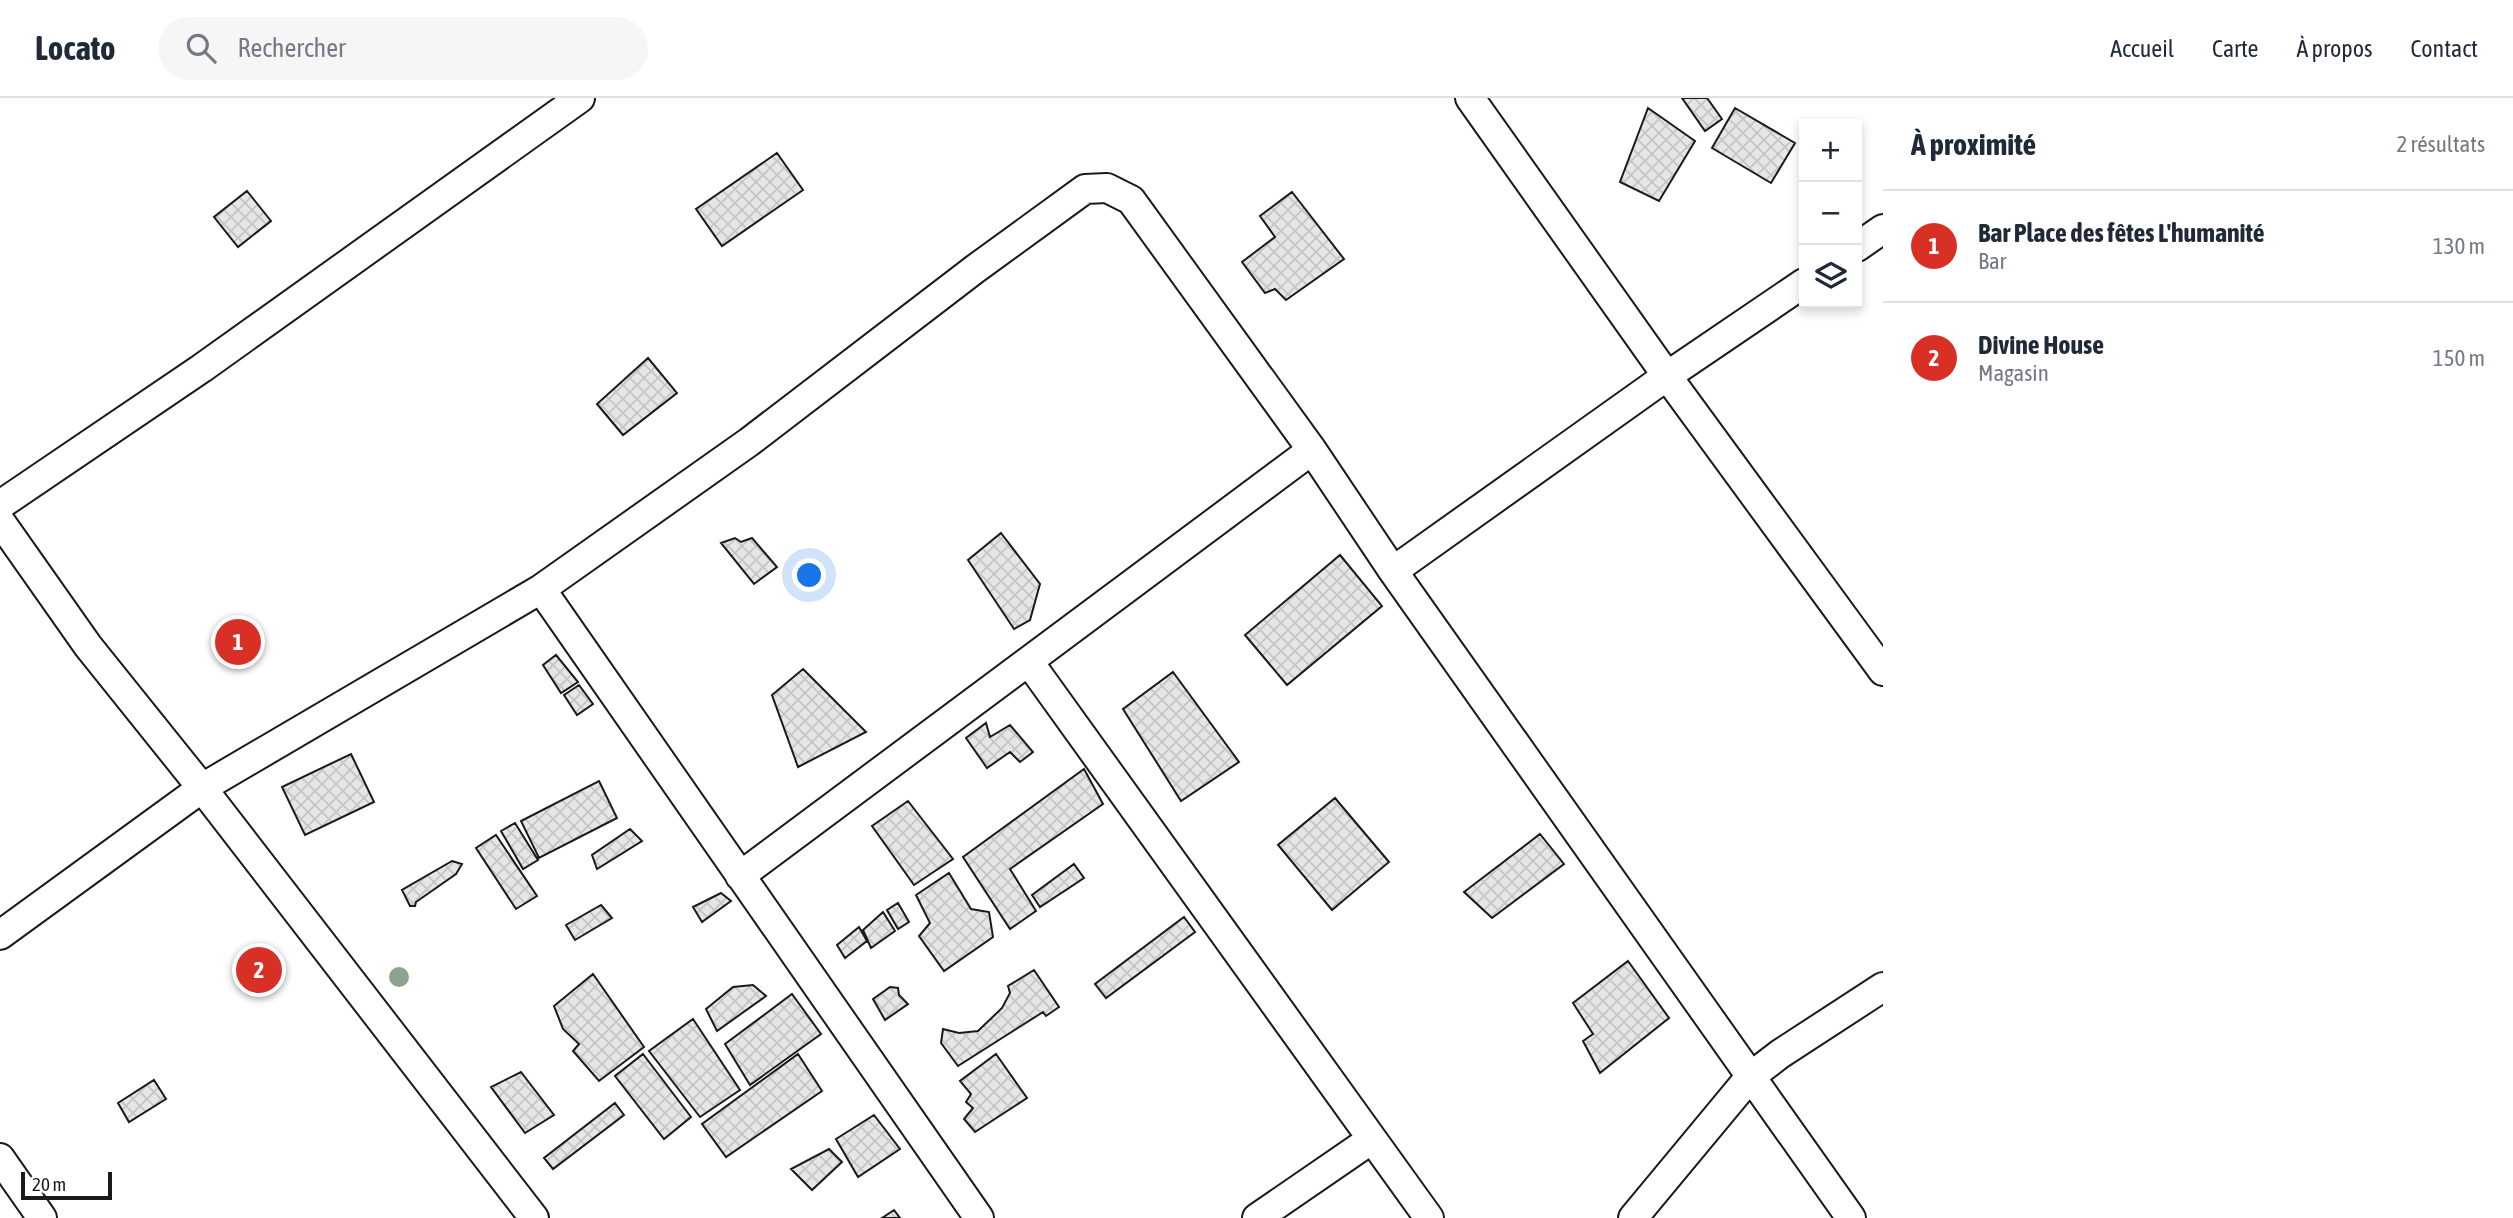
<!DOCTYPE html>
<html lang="fr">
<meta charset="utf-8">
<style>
:root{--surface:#fff;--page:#f6f6f7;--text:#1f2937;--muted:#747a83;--line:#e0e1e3;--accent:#d93025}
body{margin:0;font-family:"Asap Condensed",sans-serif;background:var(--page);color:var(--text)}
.controls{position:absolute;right:21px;top:21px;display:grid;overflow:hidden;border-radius:0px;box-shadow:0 4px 10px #0003}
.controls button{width:63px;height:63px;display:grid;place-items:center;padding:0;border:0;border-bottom:2px solid var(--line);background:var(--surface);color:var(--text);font:35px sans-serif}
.scale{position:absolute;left:21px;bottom:18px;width:91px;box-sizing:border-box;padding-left:7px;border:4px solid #1a1a1a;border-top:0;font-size:19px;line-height:24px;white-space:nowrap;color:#1a1a1a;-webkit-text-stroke:5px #fff;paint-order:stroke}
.you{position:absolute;left:810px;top:478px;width:24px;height:24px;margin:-18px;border:5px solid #fff;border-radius:50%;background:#1a73e8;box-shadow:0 0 0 10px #1a73e833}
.badge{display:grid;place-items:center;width:46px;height:46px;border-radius:50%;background:var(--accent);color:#fff;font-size:23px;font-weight:700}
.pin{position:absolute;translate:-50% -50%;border:4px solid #fff;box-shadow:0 2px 7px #0006}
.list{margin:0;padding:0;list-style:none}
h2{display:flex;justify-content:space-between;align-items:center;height:91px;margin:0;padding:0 28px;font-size:30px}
h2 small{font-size:23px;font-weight:400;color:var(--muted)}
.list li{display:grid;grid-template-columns:46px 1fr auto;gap:21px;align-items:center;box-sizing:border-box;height:112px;padding:0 28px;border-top:2px solid var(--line)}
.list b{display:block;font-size:26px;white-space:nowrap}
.list p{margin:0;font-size:23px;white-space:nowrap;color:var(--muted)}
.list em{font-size:23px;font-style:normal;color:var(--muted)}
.icon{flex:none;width:38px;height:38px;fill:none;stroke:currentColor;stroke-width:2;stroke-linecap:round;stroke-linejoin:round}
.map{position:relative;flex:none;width:1883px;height:1120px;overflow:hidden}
header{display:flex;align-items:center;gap:42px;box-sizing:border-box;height:98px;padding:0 35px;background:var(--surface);border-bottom:2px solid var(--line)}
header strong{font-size:33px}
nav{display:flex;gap:38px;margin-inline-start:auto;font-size:24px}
.search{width:490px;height:63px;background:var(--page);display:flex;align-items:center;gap:18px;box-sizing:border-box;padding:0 24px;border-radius:38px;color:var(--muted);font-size:26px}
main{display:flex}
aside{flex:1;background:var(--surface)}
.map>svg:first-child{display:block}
</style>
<header>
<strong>Locato</strong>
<div class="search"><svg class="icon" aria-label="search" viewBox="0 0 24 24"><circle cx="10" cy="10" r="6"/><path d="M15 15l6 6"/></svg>Rechercher</div>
<nav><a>Accueil</a><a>Carte</a><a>À propos</a><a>Contact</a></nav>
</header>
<main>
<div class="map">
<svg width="1883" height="1120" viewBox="0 0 1883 1120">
<defs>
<pattern id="building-cross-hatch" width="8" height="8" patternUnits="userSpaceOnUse" patternTransform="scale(1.75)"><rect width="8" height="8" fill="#e6e6e6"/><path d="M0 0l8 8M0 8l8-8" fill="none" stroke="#c5c5c5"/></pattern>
</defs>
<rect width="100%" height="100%" fill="#fff"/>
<path fill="url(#building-cross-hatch)" stroke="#1a1a1a" stroke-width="2" d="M1682,0h25l15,21 -17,12z
M1648,10l47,33 -36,60 -39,-19z
M1735,10l60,35 -24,40 -59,-35z
M777,55l26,37 -81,56 -26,-37z
M247,93l24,30 -33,26 -24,-30z
M1292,94l52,67 -58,41 -11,-11 -10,4 -23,-31 33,-25 -15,-21z
M648,260l29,35 -54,42 -26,-31z
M1001,435l39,51 -10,36 -16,9 -46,-69z
M735,440l6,4 11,-4 25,29 -23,17 -33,-41z
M1340,457l42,51 -95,79 -42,-50z
M556,557l22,27 -17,11 -18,-28z
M803,571l63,63 -68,35 -26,-72z
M1173,574l66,90 -58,39 -58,-92z
M579,587l14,19 -16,11 -13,-20z
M986,625l4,14 20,-12 23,27 -13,10 -10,-10 -23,16 -21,-30z
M351,656l23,48 -69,33 -23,-48z
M1084,671l19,35 -93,65 26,42 -26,18 -47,-72z
M599,683l18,37 -78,40 -18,-37z
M1335,700l54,64 -57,48 -54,-65z
M908,703l45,58 -39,26 -42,-59z
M515,725l23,37 -15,9 -22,-38z
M630,731l12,12 -45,28 -5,-14z
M1540,736l24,30 -72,54 -28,-26z
M496,737l41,61 -21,13 -40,-61z
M452,763l10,3 -6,10 -40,28 -1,4h-5l-8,-16z
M1074,766l10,14 -44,29 -8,-12z
M949,775l22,36 18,3 4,25 -49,34 -25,-35 11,-13 -14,-28z
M721,795l10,8 -29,21 -9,-15z
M898,805l11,19 -11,7 -11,-19z
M601,807l11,13 -37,22 -9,-15z
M883,814l12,19 -24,17 -8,-18z
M1184,819l11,15 -89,66 -11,-14z
M859,829l8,14 -22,17 -8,-13z
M1628,863l41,57 -69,55 -17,-32 10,-7 -20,-31z
M1034,872l25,37 -13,9 -3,-4 -85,54 -17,-23 2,-14 16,4 19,-2 24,-23 8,-15 -2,-7z
M593,876l51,73 -45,34 -26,-30 6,-7 -16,-15 -9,-23z
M753,887l13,11 -49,35 -11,-22 27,-22z
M890,889l8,1 1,7 9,9 -23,16 -12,-21z
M792,896l29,40 -71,51 -25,-41z
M693,921l47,71 -40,27 -51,-66z
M643,956l48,63 -27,22 -49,-63z
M798,956l24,37 -96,66 -24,-33z
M996,956l31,44 -52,34 -11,-13 9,-11 -7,-6 5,-8 -11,-13z
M521,974l33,43 -29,18 -34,-46z
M154,982l12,19 -37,23 -11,-19z
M615,1005l9,12 -71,54 -9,-11z
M874,1017l26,34 -42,28 -22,-38z
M829,1051l13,13 -30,28 -21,-21z
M894,1112l6,8h-18z"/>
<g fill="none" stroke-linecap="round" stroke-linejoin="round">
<defs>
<path id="minor" d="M1470,0l197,278 216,295
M1857,149l26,-18
M0,407l202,-137 378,-270
M0,423l88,125 114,142 332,430
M1393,473l274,-195 137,-93
M541,491l438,629
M1029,564l400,556
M740,778l572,-426
M0,837l202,-147 339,-199 208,-147 226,-173 110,-80 22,-1 24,12 181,250 81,121 458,647
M0,1060l42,60
M1257,1120l115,-79
M1633,1120l117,-141 30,-23 103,-67"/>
</defs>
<use href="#minor" stroke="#1a1a1a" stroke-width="32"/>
<use href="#minor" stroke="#fff" stroke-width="28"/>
</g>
<circle fill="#8aa48f" cx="399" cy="879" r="10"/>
</svg>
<div class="controls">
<button>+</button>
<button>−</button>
<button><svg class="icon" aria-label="layers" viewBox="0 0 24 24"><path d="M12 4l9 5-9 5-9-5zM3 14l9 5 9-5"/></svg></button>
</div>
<div class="scale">20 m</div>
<div class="you"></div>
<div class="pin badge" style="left:238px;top:544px">1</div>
<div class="pin badge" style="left:259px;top:872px">2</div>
</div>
<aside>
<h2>À proximité<small>2 résultats</small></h2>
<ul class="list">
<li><span class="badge">1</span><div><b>Bar Place des fêtes L'humanité</b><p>Bar</p></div><em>130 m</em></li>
<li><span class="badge">2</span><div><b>Divine House</b><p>Magasin</p></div><em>150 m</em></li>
</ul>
</aside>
</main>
